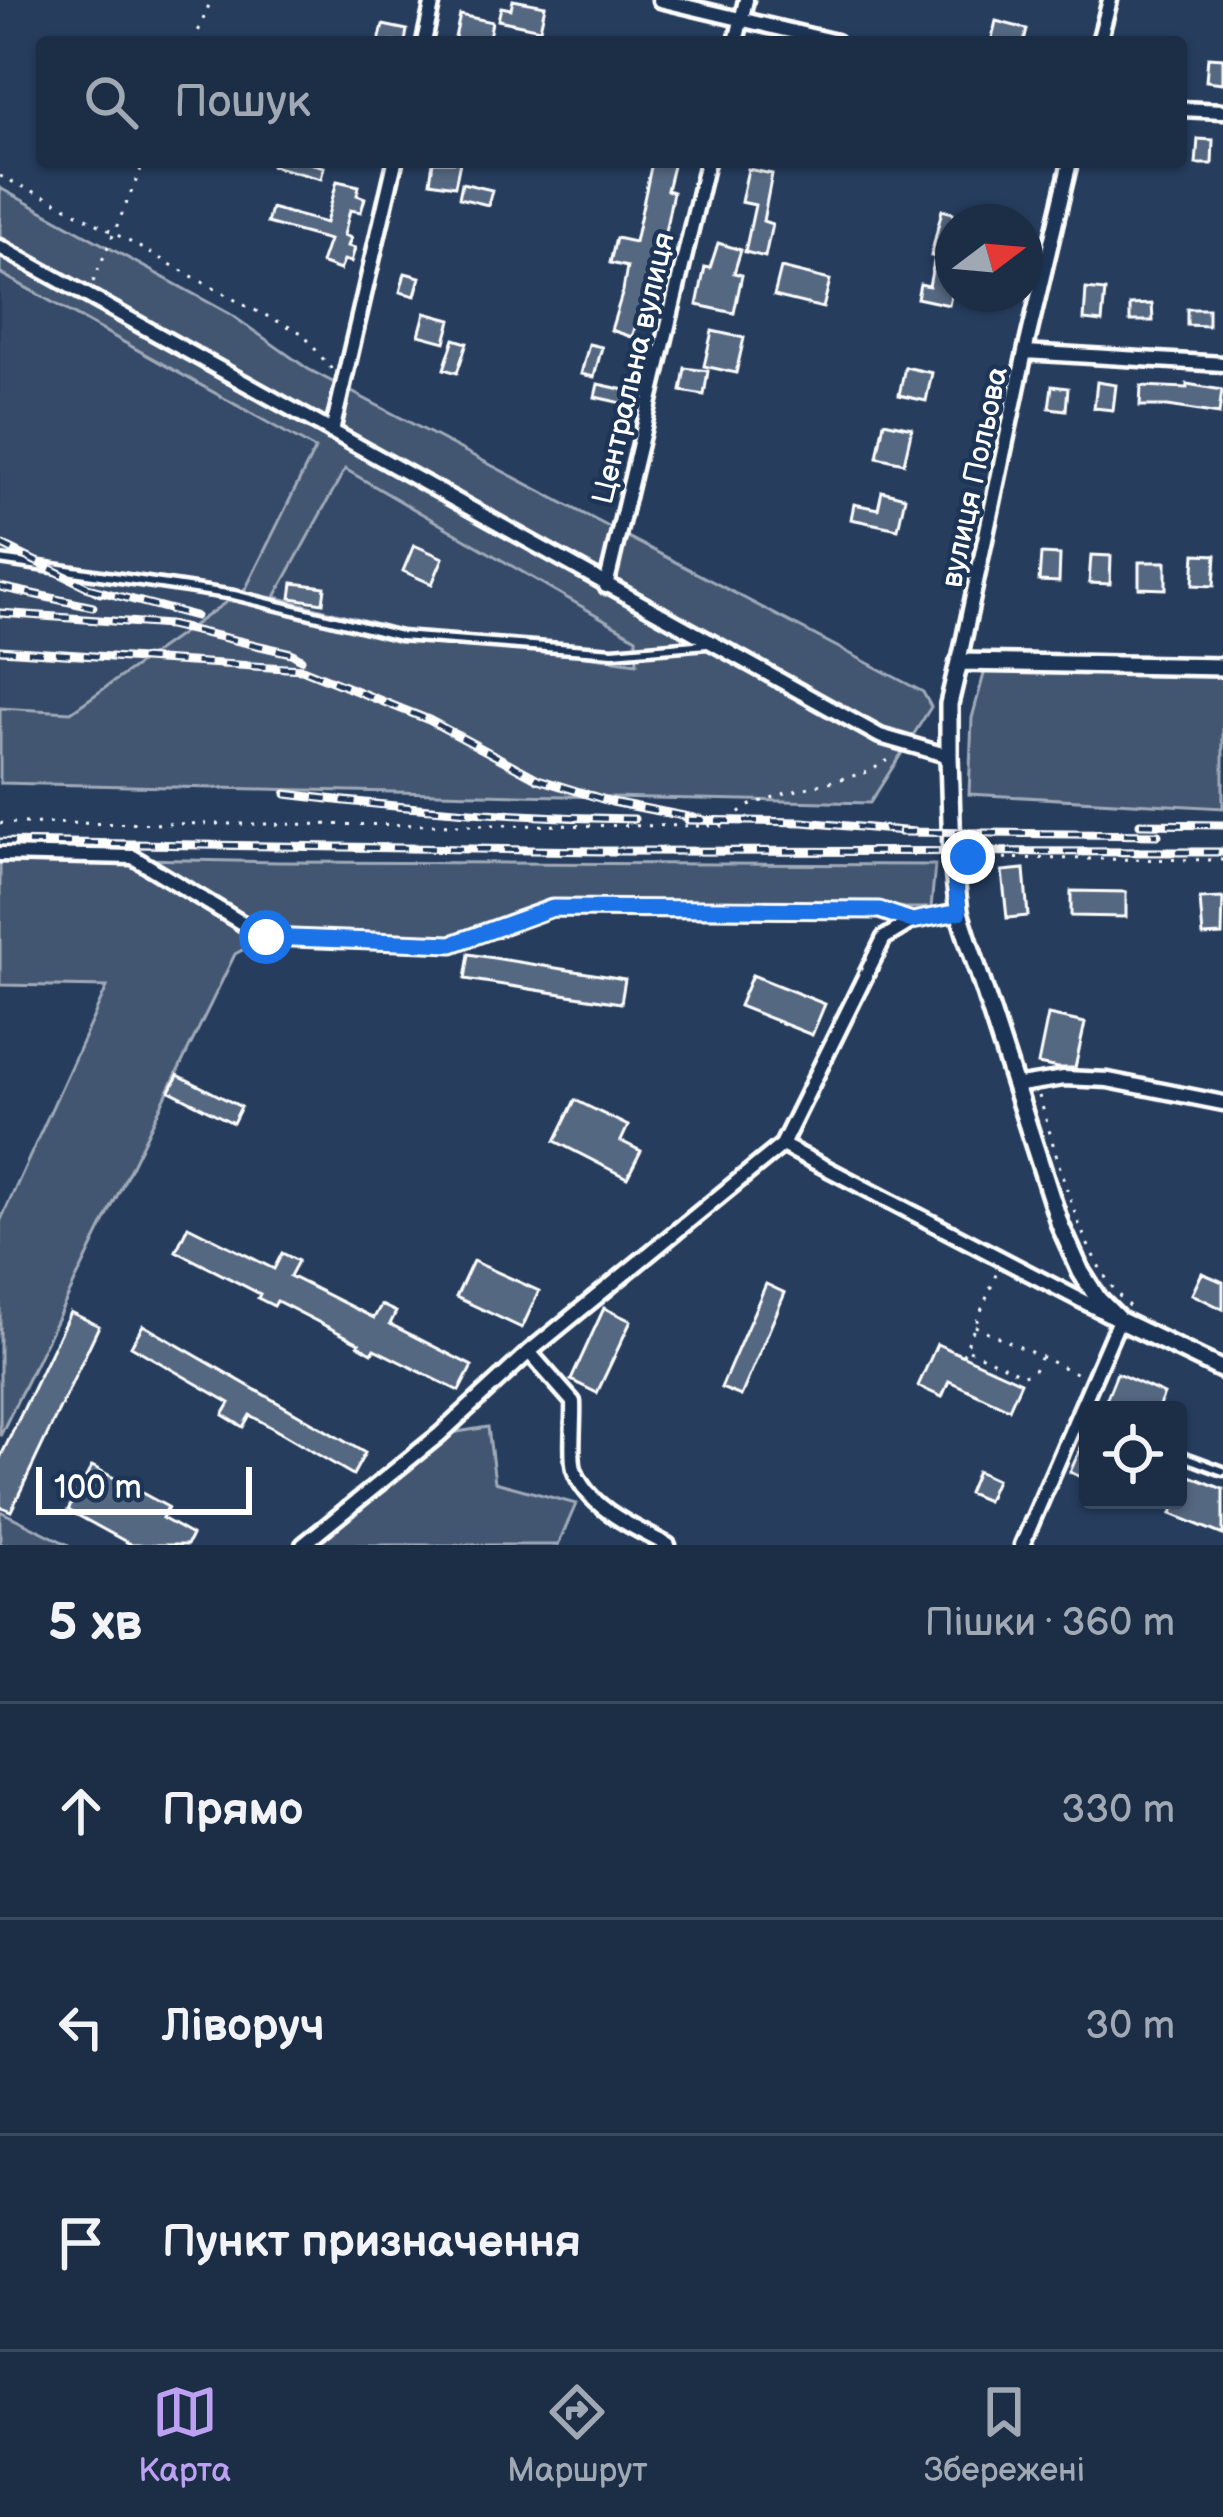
<!DOCTYPE html>
<html lang="uk">
<meta charset="utf-8">
<style>
:root{--surface:#1c2e46;--page:#293a51;--text:#f1f3f6;--muted:#a0a8b3;--line:#3a4a5f;--accent:#bca0f2}
body{margin:0;font-family:"Balsamiq Sans",sans-serif;background:var(--page);color:var(--text)}
.controls{position:absolute;right:36px;bottom:36px;display:grid;overflow:hidden;border-radius:12px;box-shadow:0 3px 9px #0004}
.controls button{width:108px;height:108px;display:grid;place-items:center;padding:0;border:0;border-bottom:3px solid var(--line);background:var(--surface);color:var(--text);font:60px sans-serif}
.compass{position:absolute;left:935px;top:204px;width:108px;height:108px;border-radius:50%;background:var(--surface);box-shadow:0 3px 9px #0004;rotate:74deg}
.scale{position:absolute;left:36px;bottom:30px;width:216px;box-sizing:border-box;padding-left:12px;border:6px solid #fff;border-top:0;font-size:33px;line-height:42px;white-space:nowrap;color:#fff;-webkit-text-stroke:9px #1d3557;paint-order:stroke}
.stop{position:absolute;width:36px;height:36px;margin:-27px;border:9px solid #1a73e8;border-radius:50%;background:#fff}
.stop.end{background:#1a73e8;border-color:#fff;box-shadow:0 3px 12px #0008}
.list{margin:0;padding:0;list-style:none}
h2{display:flex;justify-content:space-between;align-items:center;height:156px;margin:0;padding:0 48px;font-size:51px}
h2 small{font-size:39px;font-weight:400;color:var(--muted)}
.list li{display:grid;grid-template-columns:78px 1fr auto;gap:36px;align-items:center;box-sizing:border-box;height:216px;padding:0 48px;border-top:3px solid var(--line)}
.list b{display:block;font-size:45px;white-space:nowrap}
.list em{font-size:39px;font-style:normal;color:var(--muted)}
.icon{flex:none;width:66px;height:66px;fill:none;stroke:currentColor;stroke-width:2;stroke-linecap:round;stroke-linejoin:round}
.map{position:relative;flex:none;width:1223px;height:1545px;overflow:hidden}
.search{position:absolute;background:var(--surface);box-shadow:0 3px 9px #0004;left:36px;right:36px;top:36px;height:132px;display:flex;align-items:center;gap:30px;box-sizing:border-box;padding:0 42px;border-radius:12px;color:var(--muted);font-size:45px}
.sheet{height:804px;background:var(--surface)}
nav{display:flex;justify-content:space-around;align-items:center;box-sizing:border-box;height:168px;border-top:3px solid var(--line);background:var(--surface);font-size:33px;color:var(--muted)}
nav a{display:grid;justify-items:center;gap:6px}
nav .on{color:var(--accent)}
.map>svg:first-child{display:block}
</style>
<div class="map">
<svg width="1223" height="1545" viewBox="0 0 1223 1545">
<rect width="100%" height="100%" fill="#263d5e"/>
<filter id="ink" filterUnits="userSpaceOnUse"><feTurbulence type="fractalNoise" baseFrequency=".00833" numOctaves="2"/><feDisplacementMap in="SourceGraphic" scale="24" xChannelSelector="R" yChannelSelector="G"/><feConvolveMatrix kernelMatrix="1 2 1 2 8 2 1 2 1" color-interpolation-filters="sRGB"/></filter>
<g filter="url(#ink)">
<path fill="#344a68" d="M0,274l316,174 -70,140 -175,124 -71,-4z
M345,468l291,171 1,25 -236,-34 -127,-33z"/>
<path fill="#425672" stroke="#a0aab8" stroke-width="3" fill-rule="evenodd" d="M0,188l230,126 78,55 615,323 8,15 -61,96 -870,-20v-75l71,4 175,-124 69,-139 -315,-176zM345,469l291,169 1,25 -236,-33 -126,-33z
M987,663l236,4v141l-254,-14 3,-76z
M0,856l279,6 656,3 -4,43h-378l-101,36 -186,-7 -31,17 -235,482v-214l107,-235 -107,-2z
M488,1427l7,55 81,22 -18,41h-255l136,-110z
M0,1511l69,34h-69z"/>
<path fill="#556781" stroke="#fff" stroke-width="3" d="M513,0l32,6 -5,23 -42,-9 3,-13 10,2z
M460,15l32,7 -4,20h-34z
M996,21l31,8 -3,13h-33z
M383,25l24,5 -2,12h-26z
M1208,57l15,1v25l-17,-2z
M1198,139l15,1 -1,24h-16z
M273,162h33l18,5 -3,12 -49,-13z
M433,162h27l-5,24 -25,-4z
M652,162h22l-7,28 6,2 -19,95 5,1 -3,10 -5,14 -10,-2 -9,27 -21,-7 12,-39 4,-24 -17,-4 6,-25 19,4z
M748,169l24,5 -9,47 9,3 -7,33 -20,-5 10,-47 -14,-3z
M337,181l22,5 -2,9 8,3 -4,14 -11,-2 -6,25 7,3 -3,8 7,2 -4,14 -7,-2 -4,10 -19,-7 8,-23 -62,-17 4,-15 55,15z
M462,183l30,7 -4,15 -29,-7z
M942,210l11,3v73l-4,19 -32,-7 3,-14 9,2 6,-29 -4,-1z
M718,243l23,7 -7,23 8,2 -8,38 -37,-8 8,-38 5,1z
M781,268l49,12 -7,28 -49,-12z
M405,273l15,4 -5,19 -15,-4z
M1086,289l19,2 -3,31 -18,-2z
M1152,304l1,17h-23v-16z
M1187,309h21v17l-21,-1z
M425,313l26,7 -6,22 -26,-7z
M712,331l32,7 -8,35 -32,-7z
M454,339l13,4 -10,30 -13,-4z
M589,344l13,3 -8,30 -13,-3z
M905,367l27,6 -6,28 -27,-6z
M685,368l23,3 -4,24 -23,-4z
M1097,382l19,3 -3,25 -19,-2z
M598,384l36,8 -3,13 -36,-8z
M1187,384l35,6 -3,24 -51,-8h-28l1,-20 46,2z
M1052,386l16,2 -2,22 -17,-2z
M884,422l28,6 -8,35 -27,-6z
M882,491l23,6 -7,32 -47,-10 3,-15 24,5z
M414,545l29,13 -11,26 -29,-13z
M1041,554l19,1 -1,27 -20,-1z
M1195,554l21,1 -2,31 -21,-1z
M1091,555l20,1 -1,28 -21,-1z
M1139,562h27v27l-27,-1z
M293,583l32,4 -2,16 -32,-5z
M1024,869l4,47 -21,2 -5,-47z
M1071,891l55,1v25l-55,-1z
M1223,898l-1,37 -19,1 -3,-37z
M469,954l156,25 -4,24 -156,-24z
M752,975l73,29 -13,31 -73,-29z
M1048,1015l37,8 -10,45h-17l-20,-4z
M178,1075l63,32 -8,16 -63,-32z
M575,1100l53,26 -7,15 20,10 -14,27 -72,-37z
M188,1226l86,43 8,-16 16,8 -8,15 84,42 7,-13 15,7 -6,12 82,42 -13,25 -85,-42 -2,4 -14,-8 1,-2 -82,-42 -3,5 -16,-8 2,-4 -84,-43z
M473,1261l66,30 -17,37 -66,-31z
M1202,1273l21,9v27l-31,-15z
M766,1284l19,9 -44,103 -20,-8z
M604,1308l27,13 -34,72 -26,-13z
M70,1312l29,14 -88,185 -11,-5v-48z
M143,1325l222,128 -12,22 -103,-60 -7,12 -20,-12 7,-12 -99,-57z
M937,1344l84,38 -12,27 -60,-28 -7,16 -24,-11z
M1117,1373l47,21 -7,16h-55z
M1088,1432v48l-18,-8z
M92,1466l76,41 -6,11 30,17 -5,10h-55l-64,-35z
M977,1471l19,9 -9,21 -19,-8z
M1178,1471l45,18v46l-52,-21 7,-14z"/>
<g fill="none" stroke-linecap="round" stroke-linejoin="round">
<defs>
<path id="service" d="M0,560l234,35 166,41 213,16 94,-8
M1180,1455l43,16"/>
<path id="minor" d="M660,0l176,42
M424,42l9,-42
M736,42l10,-42
M1099,42l11,-42
M1181,109l42,2
M0,247l880,489 69,20
M1025,352l198,12
M332,432l63,-270
M606,586l101,-424
M959,662l66,-310 45,-190
M0,854l133,3 132,80 187,7 100,-36 327,2 33,11
M1014,1086l50,-8 44,2 115,23
M782,1145l102,-207 28,-17 47,-9
M529,1352l44,50c1,17 -3,55 1,67 13,39 61,59 94,76
M303,1545l136,-110 90,-83 253,-207 337,175 -97,225"/>
<path id="tertiary" d="M1223,667l-264,-5 -10,42v52l3,98 7,58 101,313 21,47 17,27 21,21 104,50"/>
</defs>
<use href="#service" stroke="#fff" stroke-width="15"/>
<use href="#minor" stroke="#fff" stroke-width="21"/>
<use href="#tertiary" stroke="#fff" stroke-width="24"/>
<path stroke="#fff" stroke-width="3" stroke-dasharray="3 9" stroke-linecap="butt" d="M194,42l17,-42
M0,176l63,29 183,101 56,27 31,38
M93,282l51,-120
M0,823l723,3 22,-19 41,-14 82,-21 27,-16
M968,858l255,2
M1039,1096c21,67 41,167 94,214
M975,1326l107,50
M969,1350l54,25 10,-2 7,-15
M963,1355l34,-83"/>
<use href="#service" stroke="#1d3557" stroke-width="6"/>
<use href="#minor" stroke="#1d3557" stroke-width="12"/>
<use href="#tertiary" stroke="#1d3557" stroke-width="15"/>
<defs>
<path id="rail" d="M0,544l100,49
M0,587l93,20
M88,588l107,28
M0,613l169,12 122,28 10,6
M0,650l302,19 127,51 109,59 74,23 92,18
M286,794c116,15 231,23 348,25
M688,820l115,2 112,10
M1140,824l83,1
M900,832l258,3
M0,842l601,9 622,1"/>
</defs>
<use href="#rail" stroke="#fff" stroke-width="9"/>
<use href="#rail" stroke="#1d3557" stroke-width="4.5" stroke-dasharray="14" stroke-linecap="butt"/>
</g>
</g>
<g fill="none" stroke-linecap="round" stroke-linejoin="round" filter="url(#ink)">
<path stroke="#1a73e8" stroke-width="15" d="M266,937l186,7 101,-36 327,2 32,11 47,-9 -4,-33h7v-12l6,-10"/>
</g>
<g text-anchor="middle" stroke-width="9" stroke-linejoin="round" paint-order="stroke">
<g font-size="30" fill="#fff" stroke="#1d3557">
<text transform="translate(633 368) rotate(-77)" y="10">Центральна вулиця</text>
<text transform="translate(974 477) rotate(-78)" y="10">вулиця Польова</text>
</g>
</g>
</svg>
<div class="controls">
<button><svg class="icon" aria-label="locate" viewBox="0 0 24 24"><circle cx="12" cy="12" r="6"/><path d="M12 2v4M12 18v4M2 12h4M18 12h4"/></svg></button>
</div>
<svg class="compass" viewBox="-18 -18 36 36"><path d="M0-13l5 13h-10z" fill="#e53935"/><path d="M0 13l5-13h-10z" fill="#a0a8b3"/></svg>
<div class="scale">100 m</div>
<div class="stop" style="left:266px;top:937px"></div>
<div class="stop end" style="left:968px;top:857px"></div>
<div class="search"><svg class="icon" aria-label="search" viewBox="0 0 24 24"><circle cx="10" cy="10" r="6"/><path d="M15 15l6 6"/></svg>Пошук</div>
</div>
<section class="sheet">
<h2>5 хв<small>Пішки · 360 m</small></h2>
<ul class="list">
<li><svg class="icon" aria-label="ahead" viewBox="0 0 24 24"><path d="M12 20V5M6 11l6-6 6 6"/></svg><div><b>Прямо</b></div><em>330 m</em></li>
<li><svg class="icon" aria-label="left" viewBox="0 0 24 24"><path d="M17 20v-9H6M10 6l-5 5 5 5"/></svg><div><b>Ліворуч</b></div><em>30 m</em></li>
<li><svg class="icon" aria-label="arrive" viewBox="0 0 24 24"><path d="M6 21V4h12l-3 4 3 4H6"/></svg><div><b>Пункт призначення</b></div></li>
</ul>
</section>
<nav>
<a class="on"><svg class="icon" aria-label="map" viewBox="0 0 24 24"><path d="M3 6l6-2 6 2 6-2v14l-6 2-6-2-6 2zM9 4v14M15 6v14"/></svg>Карта</a>
<a><svg class="icon" aria-label="directions" viewBox="0 0 24 24"><path d="M12 3l9 9-9 9-9-9zM9 14v-3h6M13 9l2 2-2 2"/></svg>Маршрут</a>
<a><svg class="icon" aria-label="saved" viewBox="0 0 24 24"><path d="M7 4h10v16l-5-4-5 4z"/></svg>Збережені</a>
</nav>
